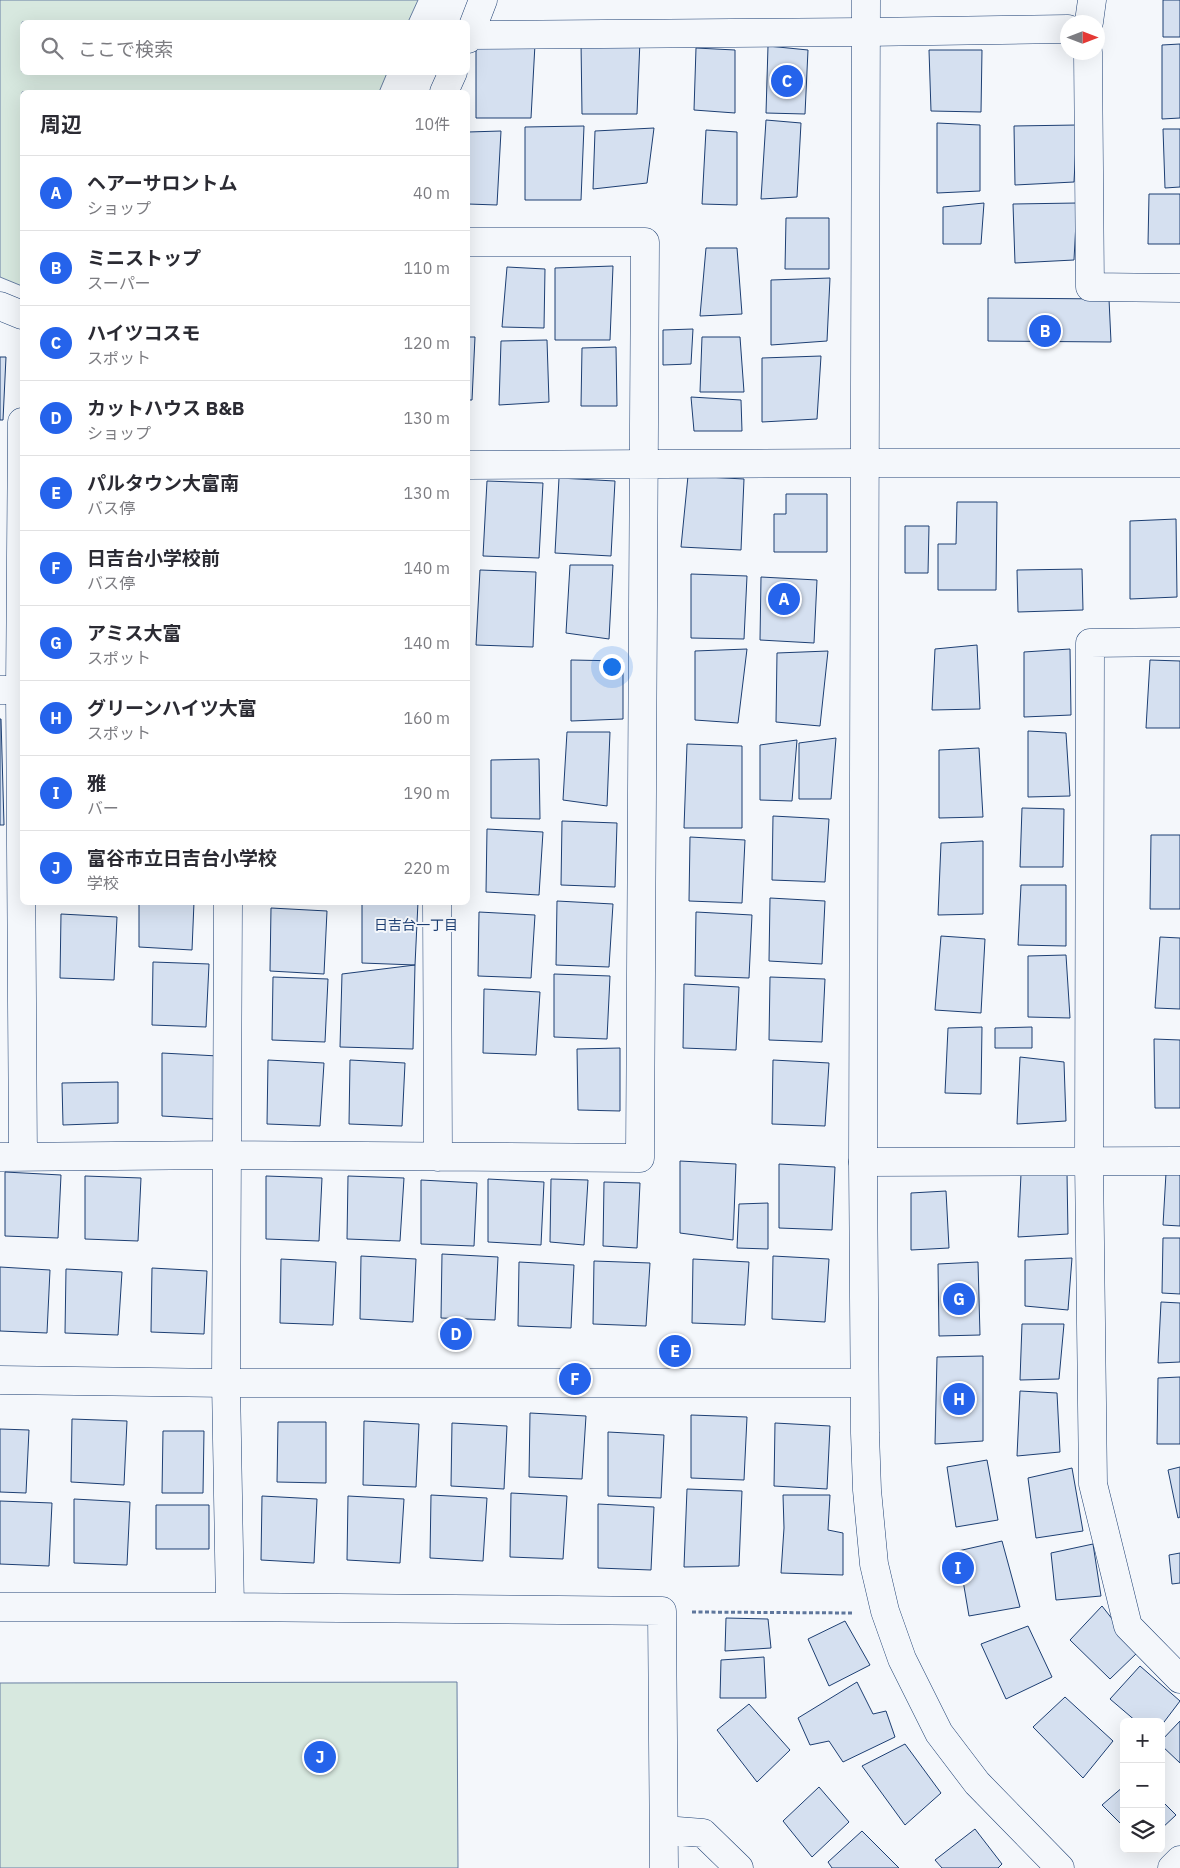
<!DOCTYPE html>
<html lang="ja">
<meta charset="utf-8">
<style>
:root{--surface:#fff;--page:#f2f2f3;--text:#2b2b33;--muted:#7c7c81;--line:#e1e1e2;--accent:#2563eb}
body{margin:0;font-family:"IBM Plex Sans","Noto Sans JP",sans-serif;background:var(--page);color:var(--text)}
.controls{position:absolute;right:15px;bottom:15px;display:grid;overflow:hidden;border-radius:8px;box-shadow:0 5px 20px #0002}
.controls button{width:45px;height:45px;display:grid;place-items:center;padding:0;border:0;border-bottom:1px solid var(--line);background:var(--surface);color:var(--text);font:25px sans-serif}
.compass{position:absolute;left:1060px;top:15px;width:45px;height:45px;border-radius:50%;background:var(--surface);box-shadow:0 5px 20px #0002;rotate:90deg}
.you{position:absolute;left:611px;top:666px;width:18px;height:18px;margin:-12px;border:4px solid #fff;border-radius:50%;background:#1a73e8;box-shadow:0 0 0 8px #1a73e833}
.badge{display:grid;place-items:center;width:32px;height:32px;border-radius:50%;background:var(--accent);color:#fff;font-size:16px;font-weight:700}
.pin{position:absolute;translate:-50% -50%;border:2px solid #fff;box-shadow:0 1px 5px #0006}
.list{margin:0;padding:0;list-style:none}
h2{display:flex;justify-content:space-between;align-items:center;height:65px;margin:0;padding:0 20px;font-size:21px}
h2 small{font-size:16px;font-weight:400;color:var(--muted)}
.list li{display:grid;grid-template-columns:32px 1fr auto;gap:15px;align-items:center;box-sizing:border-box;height:75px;padding:0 20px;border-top:1px solid var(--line)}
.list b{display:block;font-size:19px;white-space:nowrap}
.list p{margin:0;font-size:16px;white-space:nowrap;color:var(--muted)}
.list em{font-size:16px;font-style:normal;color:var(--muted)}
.icon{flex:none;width:28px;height:28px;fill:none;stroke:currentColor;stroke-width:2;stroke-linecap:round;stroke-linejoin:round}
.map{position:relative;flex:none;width:1180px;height:1868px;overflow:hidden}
.search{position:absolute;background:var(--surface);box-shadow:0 5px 20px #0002;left:20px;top:20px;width:450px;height:55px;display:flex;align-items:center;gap:12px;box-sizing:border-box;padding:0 18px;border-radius:8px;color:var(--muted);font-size:19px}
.panel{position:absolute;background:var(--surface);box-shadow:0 5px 20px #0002;left:20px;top:90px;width:450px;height:815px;border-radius:8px}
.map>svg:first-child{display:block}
</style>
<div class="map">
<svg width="1180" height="1868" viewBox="0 0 1180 1868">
<rect width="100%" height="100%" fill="#f4f7fb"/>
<path fill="#d7e8df" stroke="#687fa3" d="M0,0h418l-10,22h-386v50l365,1 -8,19h-357v194l-22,-9z
M457,1682l1,186h-458v-185z"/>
<path fill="#d5e0f0" stroke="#1d3f73" d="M1163,0h17v37h-17z
M640,40l-3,74h-55l-1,-72z
M535,44l-4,74h-55v-73z
M1180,44v74l-18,1v-74z
M768,46l40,4 -3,64 -39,-1z
M696,48l39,2v63l-41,-3z
M929,50h53l-1,62 -50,-1z
M766,120l35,3 -4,74 -36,2z
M937,123l43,2v66l-43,2z
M1077,125l-3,57 -59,3 -1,-59z
M584,126l-3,74h-56v-73z
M654,128l-7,55 -54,6 2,-58z
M1163,129h17v58l-15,1z
M706,130l31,2v73l-35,-1z
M501,131l-4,74 -29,-1v-72z
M1149,194h31v50h-32z
M984,203l-3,41h-38v-37z
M1077,203l-3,57 -59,3 -2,-59z
M786,218h43v51h-44z
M706,248h31l5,66 -42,2z
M613,266l-3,74h-55v-72z
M507,267l38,2 -1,59 -42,-1z
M830,278l-3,63 -56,4v-65z
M988,298l121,1 2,43 -123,-1z
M693,329l-2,35 -28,1v-35z
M468,337h7l-3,63h-4z
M702,337h38l4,55h-44z
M547,340l2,62 -50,3 2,-64z
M616,347l1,59h-36l1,-58z
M821,356l-4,63 -55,3v-64z
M0,357h6l-3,63h-3z
M691,397l50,3 1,31h-48z
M688,476l56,3 -3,71 -60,-3z
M559,478l56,3 -4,75 -56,-3z
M487,481l56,2 -4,75 -56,-2z
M786,494h41v58h-53v-38h12z
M957,502h40l-1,88h-58v-46h18z
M1176,519l1,78 -47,2v-78z
M905,526h24l-1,47h-23z
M570,565h43l-4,74 -43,-6z
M1082,569l1,41 -65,2 -1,-42z
M480,570l56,2 -3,75 -57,-2z
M691,574l56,2 -3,63 -53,-1z
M761,577l56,3 -3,63 -54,-3z
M977,645l3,64 -48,1 3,-61z
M747,649l-9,74 -43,-3v-69z
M1070,649l1,66 -47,2v-65z
M828,651l-8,75 -44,-4 1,-69z
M571,660l52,1v58l-52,2z
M1150,660l30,1v67h-34z
M0,719h1l3,106h-4z
M1028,731l38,2 4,63 -42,1z
M567,732h43l-3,74 -44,-6z
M836,738l-5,61h-32v-56z
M797,740l-5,61 -32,-1v-55z
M687,744l55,2v82h-58z
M979,748l4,69 -44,1v-68z
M539,759l1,60 -49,-1v-58z
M1022,808l42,1 -1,58h-43z
M773,816l56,3 -4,63 -53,-2z
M562,821l55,2 -2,64 -54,-2z
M487,829l56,3 -4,63 -53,-3z
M1151,835h29v74h-30z
M690,837l55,3 -3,63 -53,-2z
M983,841v73l-45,1 3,-72z
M1021,885h45v61l-48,-1z
M770,898l55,3 -3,63 -53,-3z
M557,901l56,3 -4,63 -53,-2z
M139,902h55l-2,48 -53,-3z
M362,902h56l-3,63 -53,-2z
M271,908l56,3 -3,63 -54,-3z
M479,912l56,3 -4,63 -53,-2z
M696,912l56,3 -3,63 -54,-2z
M61,914l56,3 -3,63 -54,-2z
M941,936l44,3 -4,74 -46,-3z
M1160,937l20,1v71l-25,-1z
M1066,955l4,63 -42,-1v-61z
M153,962l56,2 -3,63 -54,-2z
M415,965l-2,84 -73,-2 2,-73z
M554,974l56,2 -3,63 -53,-2z
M273,977l55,2 -3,63 -53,-2z
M770,977l55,2 -3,63 -53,-2z
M684,984l55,3 -3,63 -53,-2z
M484,989l56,3 -4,63 -53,-2z
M982,1027l-1,67 -36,-1 3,-65z
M1032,1027v21h-37v-20z
M1154,1039l26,1v68h-25z
M620,1048v63l-42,-1 -1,-61z
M162,1053l56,3 -3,63 -53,-3z
M1020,1057l44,5 2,59 -49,3z
M268,1060l56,3 -4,63 -53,-2z
M350,1060l55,3 -3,63 -53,-2z
M773,1060l56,3 -4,63 -53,-2z
M118,1082v41l-55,2 -1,-42z
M680,1161l56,3 -3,76 -53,-7z
M779,1164l56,3 -3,63 -53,-2z
M5,1172l56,3 -3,63 -53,-2z
M1067,1173l1,61 -50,3 3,-63z
M1166,1173h14v53l-17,-1z
M85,1176l56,2 -3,63 -53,-2z
M266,1176l56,2 -3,63 -53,-2z
M348,1176l56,2 -4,63 -53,-2z
M488,1179l56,3 -3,63 -53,-3z
M551,1179l37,1 -4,65 -34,-3z
M421,1180l56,3 -3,63 -53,-2z
M604,1182l36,1 -3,65 -34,-2z
M946,1191l3,57 -38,2v-57z
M768,1203v46l-31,-1 2,-44z
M1163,1238h17v56l-18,-1z
M442,1254l56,3 -3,63 -54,-2z
M361,1256l55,3 -3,63 -53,-3z
M773,1256l56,3 -4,63 -53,-3z
M1072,1258l-4,52 -43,-4v-46z
M281,1259l55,3 -3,63 -53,-2z
M693,1259l56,3 -4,63 -53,-2z
M594,1261l56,2 -4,63 -53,-2z
M519,1262l55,3 -3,63 -53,-2z
M978,1262l2,73 -41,1 -1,-72z
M0,1267l50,3 -3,63 -47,-2z
M152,1268l55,3 -3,63 -53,-2z
M66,1269l56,3 -4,63 -53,-2z
M1161,1302l19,1v59l-22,1z
M1022,1324h42l-5,55 -39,1z
M983,1356v85l-48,3 2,-87z
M1180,1377v67h-23l1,-66z
M1020,1391l37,2 3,59 -43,4z
M530,1413l56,3 -4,63 -53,-2z
M691,1415l56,2 -3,63 -53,-2z
M72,1419l55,2 -3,64 -53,-3z
M364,1421l55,3 -3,63 -53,-2z
M278,1422h48v61l-49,-1z
M452,1423l55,3 -3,63 -53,-3z
M775,1423l55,3 -3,63 -53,-3z
M0,1429l29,1 -3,63 -26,-1z
M163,1431h41l-1,62h-41z
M608,1432l56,3 -3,63 -53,-2z
M987,1460l11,60 -42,7 -9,-60z
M1180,1467v50l-2,1 -10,-48z
M1072,1468l11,63 -47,7 -8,-60z
M687,1489l55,2 -3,75 -55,1z
M511,1493l56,3 -4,63 -53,-2z
M431,1495l56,3 -4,63 -53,-3z
M783,1495h47l-2,35 15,3v42l-62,-2 3,-45z
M262,1496l55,3 -3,64 -53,-3z
M348,1496l56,3 -4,64 -53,-3z
M74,1499l56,3 -3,63 -53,-2z
M0,1501l52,2 -3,63 -49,-2z
M598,1504l56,3 -3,63 -53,-2z
M156,1505h53v44h-53z
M1002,1541l18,66 -51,9 -11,-65z
M1093,1544l8,52 -45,4 -5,-47z
M1180,1553v30l-8,1 -3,-29z
M1102,1606l36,46 -28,27 -40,-39z
M726,1618l42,1 3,29 -46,3z
M845,1621l25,44 -41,21 -21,-47z
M1028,1626l24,51 -46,22 -25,-55z
M764,1657l2,41h-46l1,-38z
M1140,1666l40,35 -19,25v-4h-24l-27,-23z
M857,1682l16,32 13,-3 9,26 -52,25 -14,-21 -19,4 -12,-27z
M1065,1697l48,44 -30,37 -50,-51z
M749,1704l41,46 -33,32 -40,-52z
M1180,1721v42l-19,-18v-4z
M905,1744l36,49 -36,32 -43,-59z
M1124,1786v41l-22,-22z
M819,1787l30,35 -37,35 -29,-36z
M1161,1800l15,15 -15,14z
M975,1829l27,35 -4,4h-56l-7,-8z
M862,1831l37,37h-67l-4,-6z"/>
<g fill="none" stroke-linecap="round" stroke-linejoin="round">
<defs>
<path id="street" d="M1089,22l3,-22
M469,35l397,-3 202,-3
M468,39l15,-39
M1088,52l2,235 90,1
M444,92l9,-20
M0,306l22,9
M468,465l397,-2
M1180,642l-90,1 -1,519 4,322 35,142 52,53
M0,690h20l2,-268
M20,690l3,467
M228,902l-2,481 4,224
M437,902l1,255
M0,1157l228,-2 412,3 5,-916h-177
M863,1162l317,-1
M0,1607h230l432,4 2,257
M664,1830l39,3 36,35
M1172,1868l8,-8"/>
<path id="secondary" d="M866,0l-3,1162 2,271 2,57 7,74 11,47 17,48 37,74 38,50 83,85
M865,463h315
M0,1380l226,3h638"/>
</defs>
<use href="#street" stroke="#1d3f73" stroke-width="29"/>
<use href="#secondary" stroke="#1d3f73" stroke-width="29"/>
<path stroke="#5e769c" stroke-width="3" stroke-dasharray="4 2.5" stroke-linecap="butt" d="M692,1612l162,1"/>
<use href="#street" stroke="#f4f7fb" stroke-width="28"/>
<use href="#secondary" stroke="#f4f7fb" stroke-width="28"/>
</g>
<g text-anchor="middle" stroke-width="4" stroke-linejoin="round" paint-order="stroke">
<g font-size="14" fill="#1d3f73" stroke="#f4f7fb">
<text x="416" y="930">日吉台一丁目</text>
</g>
</g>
</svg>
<div class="controls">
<button>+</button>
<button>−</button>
<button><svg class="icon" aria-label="layers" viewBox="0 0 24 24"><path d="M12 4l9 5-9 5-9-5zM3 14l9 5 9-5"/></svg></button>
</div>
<svg class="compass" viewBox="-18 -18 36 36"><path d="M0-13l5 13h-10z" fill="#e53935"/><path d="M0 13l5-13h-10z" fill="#7c7c81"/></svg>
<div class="you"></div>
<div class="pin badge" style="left:784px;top:599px">A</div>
<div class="pin badge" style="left:1045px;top:331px">B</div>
<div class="pin badge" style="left:787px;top:81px">C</div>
<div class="pin badge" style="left:456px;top:1334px">D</div>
<div class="pin badge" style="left:675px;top:1351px">E</div>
<div class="pin badge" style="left:575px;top:1379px">F</div>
<div class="pin badge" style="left:959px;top:1299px">G</div>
<div class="pin badge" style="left:959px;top:1399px">H</div>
<div class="pin badge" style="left:958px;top:1568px">I</div>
<div class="pin badge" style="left:320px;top:1757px">J</div>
<div class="search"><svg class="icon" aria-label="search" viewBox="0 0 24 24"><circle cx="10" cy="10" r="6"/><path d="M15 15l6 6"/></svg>ここで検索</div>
<section class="panel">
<h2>周辺<small>10件</small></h2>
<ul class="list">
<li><span class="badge">A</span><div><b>ヘアーサロントム</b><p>ショップ</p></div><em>40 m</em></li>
<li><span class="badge">B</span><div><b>ミニストップ</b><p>スーパー</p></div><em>110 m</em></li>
<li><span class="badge">C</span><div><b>ハイツコスモ</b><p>スポット</p></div><em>120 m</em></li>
<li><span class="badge">D</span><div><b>カットハウス B&amp;B</b><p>ショップ</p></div><em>130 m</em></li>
<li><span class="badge">E</span><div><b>パルタウン大富南</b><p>バス停</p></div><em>130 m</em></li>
<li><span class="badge">F</span><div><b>日吉台小学校前</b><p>バス停</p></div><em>140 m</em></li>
<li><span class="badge">G</span><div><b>アミス大富</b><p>スポット</p></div><em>140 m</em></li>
<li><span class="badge">H</span><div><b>グリーンハイツ大富</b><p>スポット</p></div><em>160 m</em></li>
<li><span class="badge">I</span><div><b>雅</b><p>バー</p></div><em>190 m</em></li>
<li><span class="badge">J</span><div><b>富谷市立日吉台小学校</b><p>学校</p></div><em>220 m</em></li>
</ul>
</section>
</div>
